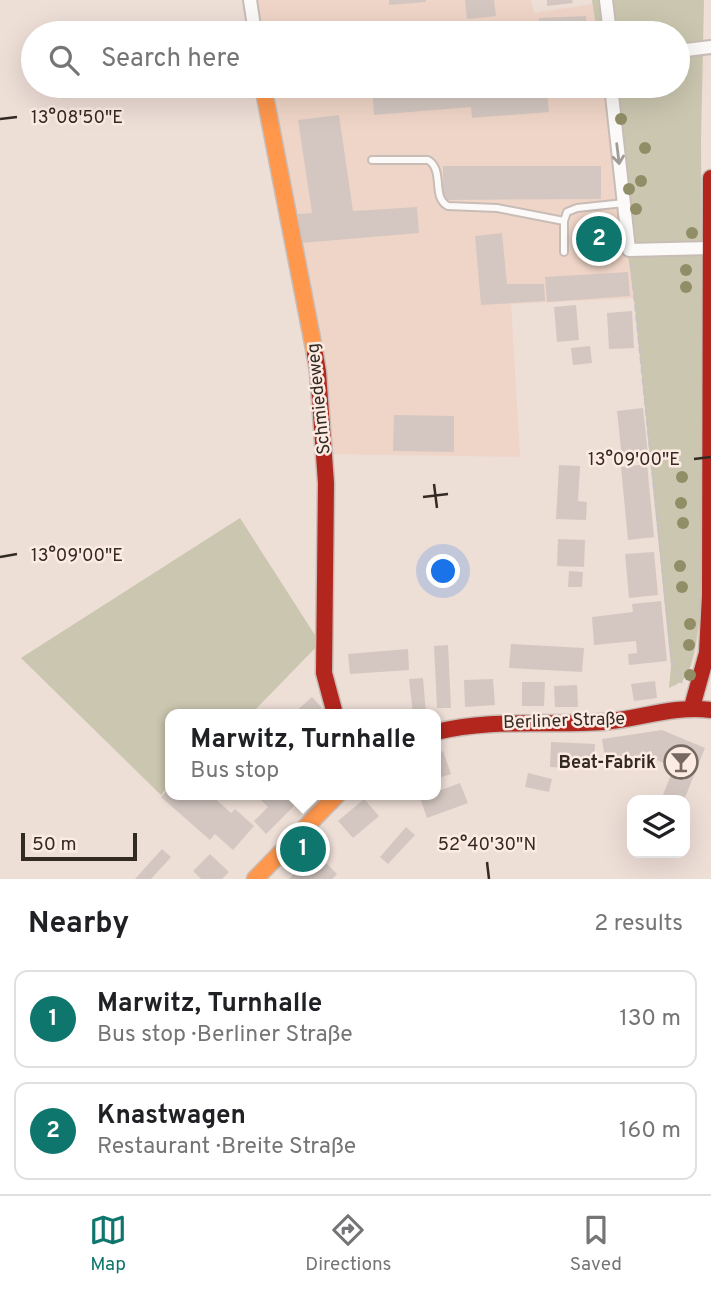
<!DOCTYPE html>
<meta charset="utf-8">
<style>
:root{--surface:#fff;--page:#f2f2f2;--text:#202124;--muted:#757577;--line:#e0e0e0;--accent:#0f766e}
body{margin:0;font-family:Overpass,sans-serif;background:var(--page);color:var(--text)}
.controls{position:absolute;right:21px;bottom:21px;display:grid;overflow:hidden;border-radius:14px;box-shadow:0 7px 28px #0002}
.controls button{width:63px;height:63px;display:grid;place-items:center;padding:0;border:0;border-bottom:2px solid var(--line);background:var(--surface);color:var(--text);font:35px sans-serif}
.scale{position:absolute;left:21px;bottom:18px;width:116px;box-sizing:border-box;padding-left:7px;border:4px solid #342a24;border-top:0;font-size:19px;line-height:24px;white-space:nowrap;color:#342a24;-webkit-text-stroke:5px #fcebe2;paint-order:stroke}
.you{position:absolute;left:444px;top:572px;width:24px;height:24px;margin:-18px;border:5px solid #fff;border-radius:50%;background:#1a73e8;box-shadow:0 0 0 10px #1a73e833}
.badge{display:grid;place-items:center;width:46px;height:46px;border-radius:50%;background:var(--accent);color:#fff;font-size:23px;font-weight:700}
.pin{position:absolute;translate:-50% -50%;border:4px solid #fff;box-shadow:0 2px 7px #0006}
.popup{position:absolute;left:165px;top:709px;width:276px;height:91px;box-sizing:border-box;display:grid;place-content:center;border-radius:14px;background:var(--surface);filter:drop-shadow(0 2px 5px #0005);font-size:23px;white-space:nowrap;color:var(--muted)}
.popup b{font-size:26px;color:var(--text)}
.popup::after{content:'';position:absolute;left:50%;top:100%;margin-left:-14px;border:14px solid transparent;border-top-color:var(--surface)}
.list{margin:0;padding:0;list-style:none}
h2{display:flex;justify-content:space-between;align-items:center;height:91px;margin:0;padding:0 28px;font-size:30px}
h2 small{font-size:23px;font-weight:400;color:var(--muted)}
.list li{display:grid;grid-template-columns:46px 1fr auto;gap:21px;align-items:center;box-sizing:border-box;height:98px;margin:0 14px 14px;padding:0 14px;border:2px solid var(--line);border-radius:14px}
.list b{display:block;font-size:26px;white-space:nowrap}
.list p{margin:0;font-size:23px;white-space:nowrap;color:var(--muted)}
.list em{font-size:23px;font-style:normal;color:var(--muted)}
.icon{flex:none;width:38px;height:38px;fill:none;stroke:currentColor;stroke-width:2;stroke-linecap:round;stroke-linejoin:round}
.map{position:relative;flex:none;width:711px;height:879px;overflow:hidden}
.search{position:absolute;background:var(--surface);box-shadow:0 7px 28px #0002;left:21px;right:21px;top:21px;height:77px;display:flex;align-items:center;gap:18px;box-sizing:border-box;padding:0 24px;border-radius:38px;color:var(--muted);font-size:26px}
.sheet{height:315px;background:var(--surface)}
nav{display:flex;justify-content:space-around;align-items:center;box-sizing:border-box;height:98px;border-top:2px solid var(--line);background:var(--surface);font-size:19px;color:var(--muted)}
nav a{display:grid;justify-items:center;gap:4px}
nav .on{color:var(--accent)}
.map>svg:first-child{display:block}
</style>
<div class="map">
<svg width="711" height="879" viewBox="0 0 711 879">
<rect width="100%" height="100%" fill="#edded6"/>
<path fill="#efd5c7" d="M244,0h287l3,13 59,-9 4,29h-347z
M259,86h345l30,212 -123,6 9,153 -199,-3 -9,-82z"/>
<path fill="#cac6af" d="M592,0h112l-3,141 2,404c-1,28 -1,115 -20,135 -3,3 -10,6 -14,8l2,-22 -37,-368 -30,-212h74v-53h-81z
M240,518l80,125 -69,71h-81v70l-9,11 -140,-137z"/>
<path fill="#d4c7c1" d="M389,0h37v2l-37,3z
M465,0h29l2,16 -29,3z
M547,0h25l1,3 -26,3z
M586,16l1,17h-48v-15z
M365,27v6h-73v-4z
M372,86h128l1,8 46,-4 2,22 -77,6 -1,-11 -97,8z
M339,115l14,96 64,-4 2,26 -118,10 -3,-29 14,-1 -14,-93z
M443,166h158v33l-158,1z
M502,233l5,51h37l1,17 -64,4 -6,-69z
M628,272l2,24 -83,6 -2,-25z
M576,305l3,35 -22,2 -3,-35z
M632,311l2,37 -25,1 -2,-36z
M590,346l2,17 -19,2 -2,-17z
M643,408l5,47 -26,3 -5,-47z
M394,415l60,1v36l-61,-1z
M647,464l7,73 -26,3 -7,-73z
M559,465l21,1 -2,35 9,1 -1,18 -30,-1z
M558,539l27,1 -1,27 -27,-1z
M654,552l4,43 -29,3 -4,-44z
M569,571l14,1 -1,15h-14z
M661,601l6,60 -38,4 -1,-11 9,-1 -1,-12 -42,4 -2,-28 41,-5 -1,-8z
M511,644l73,4 -2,24 -73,-4z
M448,645l3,63h-14l-3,-62z
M408,649l1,21 -59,4 -2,-20z
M423,678l3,36h-13l-4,-35z
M493,679l2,26 -30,2 -1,-27z
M655,681l2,17 -23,3 -3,-17z
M522,682h23l-1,24h-22z
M577,685l1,22h-23l-1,-21z
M312,697l10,11 -6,6h-23z
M662,730l43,18 -21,52h-9l-12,-5 11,-28 -23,-9 -45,7 -4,-26z
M551,742l44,2 -1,25 -44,-2z
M443,751l8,23 -15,5v-25z
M528,773l24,6 -3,13 -24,-5z
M460,783l8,20 -41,15 -7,-20 16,-3v-3z
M170,787v8h41l20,18 4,-4 19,17 -21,24 -18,-16 -5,6 -49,-43z
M256,795h36l6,7 -32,32 -12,-13 14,-14z
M364,799l15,17 -26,22 -15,-17z
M406,827l9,8 -27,29 -8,-7z
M162,849l9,8 -20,22h-16z
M315,852l22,22 -5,5h-43z
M210,854l19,18 -7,7h-21l-8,-8z"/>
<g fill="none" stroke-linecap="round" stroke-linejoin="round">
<defs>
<path id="lane" d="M372,160h56c17,10 3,38 20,46l49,2 67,13
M564,252v-31l3,-9 10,-4 47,-5"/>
<path id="street" d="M250,0l5,33
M606,0l4,33
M678,51l33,-4
M611,86l18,164 81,-2"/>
<path id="slow" d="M263,86l52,268
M255,879l82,-84"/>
<path id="jam" d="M315,354l3,18 8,111 -2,190 11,41
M692,707l15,-54 3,-57 1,-418
M436,732c56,-14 111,-6 168,-10 36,-3 70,-17 107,-12"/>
</defs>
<use href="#lane" stroke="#c8bcb6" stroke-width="10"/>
<use href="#street" stroke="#c8bcb6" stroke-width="16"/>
<use href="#slow" stroke="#c8bcb6" stroke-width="19"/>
<use href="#jam" stroke="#c8bcb6" stroke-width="19"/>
<path stroke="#c8c3c0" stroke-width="2.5" stroke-dasharray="7 3.5" stroke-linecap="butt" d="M631,263l41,398 10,22"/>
<use href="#lane" stroke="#fcfaf9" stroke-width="6"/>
<use href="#street" stroke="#fcfaf9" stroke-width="12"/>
<use href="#slow" stroke="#ff974d" stroke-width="16"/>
<use href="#jam" stroke="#b3261e" stroke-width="16"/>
</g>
<g fill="#918e67">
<circle cx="621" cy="119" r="6"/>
<circle cx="645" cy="148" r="6"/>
<circle cx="641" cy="181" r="6"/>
<circle cx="629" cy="189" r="6"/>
<circle cx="636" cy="209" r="6"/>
<circle cx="692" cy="233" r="6"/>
<circle cx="686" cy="270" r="6"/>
<circle cx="686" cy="287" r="6"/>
<circle cx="682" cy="477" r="6"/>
<circle cx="681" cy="503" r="6"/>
<circle cx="683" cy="523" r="6"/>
<circle cx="680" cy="566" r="6"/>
<circle cx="682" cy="587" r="6"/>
<circle cx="690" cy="624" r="6"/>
<circle cx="689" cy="645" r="6"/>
<circle cx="690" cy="675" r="6"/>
</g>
<defs><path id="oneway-shaft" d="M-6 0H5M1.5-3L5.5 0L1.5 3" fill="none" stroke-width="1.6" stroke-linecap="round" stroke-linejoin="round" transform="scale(1.75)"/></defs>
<use stroke="#a29c99" href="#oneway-shaft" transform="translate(618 154) rotate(83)"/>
<path fill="none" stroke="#342a24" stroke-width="2.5" d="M0,119l17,-2M694,459l17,-2M434,484l3,24M423,497l25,-3M0,557l17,-3M487,862l2,17"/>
<defs>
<symbol id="bar-ring" viewBox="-11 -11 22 22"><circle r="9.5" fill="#fcebe2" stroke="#756962" stroke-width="1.5"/><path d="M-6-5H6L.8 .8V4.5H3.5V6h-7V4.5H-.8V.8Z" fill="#756962"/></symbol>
</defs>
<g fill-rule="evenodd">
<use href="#bar-ring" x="662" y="743" width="38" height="38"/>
</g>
<g text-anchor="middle" stroke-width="5" stroke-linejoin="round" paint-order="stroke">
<g font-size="18" fill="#342a24" stroke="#fcebe2">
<text transform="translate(318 399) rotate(-96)" y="6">Schmiedeweg</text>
<text transform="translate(564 720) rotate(-2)" y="6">Berliner Straße</text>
</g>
<g font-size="18" font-weight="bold" fill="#342a24" stroke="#fcebe2" text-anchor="end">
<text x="656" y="768">Beat-Fabrik</text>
</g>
</g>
<g font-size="18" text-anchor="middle" fill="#342a24" stroke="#fcebe2" stroke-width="5" stroke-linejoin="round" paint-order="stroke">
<text x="77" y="123">13°08'50"E</text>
<text x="634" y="465">13°09'00"E</text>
<text x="77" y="561">13°09'00"E</text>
<text x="487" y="850">52°40'30"N</text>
</g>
</svg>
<div class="controls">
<button><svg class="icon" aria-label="layers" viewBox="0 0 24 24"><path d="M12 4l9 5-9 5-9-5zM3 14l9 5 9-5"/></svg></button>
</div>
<div class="scale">50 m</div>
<div class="you"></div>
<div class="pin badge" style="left:303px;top:849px">1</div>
<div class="popup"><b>Marwitz, Turnhalle</b>Bus stop</div>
<div class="pin badge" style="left:599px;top:239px">2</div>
<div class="search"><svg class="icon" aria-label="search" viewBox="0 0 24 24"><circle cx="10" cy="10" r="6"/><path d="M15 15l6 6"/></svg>Search here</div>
</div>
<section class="sheet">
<h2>Nearby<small>2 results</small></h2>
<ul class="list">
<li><span class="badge">1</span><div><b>Marwitz, Turnhalle</b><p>Bus stop · Berliner Straße</p></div><em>130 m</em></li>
<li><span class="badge">2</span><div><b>Knastwagen</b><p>Restaurant · Breite Straße</p></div><em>160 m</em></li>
</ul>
</section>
<nav>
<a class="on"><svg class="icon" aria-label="map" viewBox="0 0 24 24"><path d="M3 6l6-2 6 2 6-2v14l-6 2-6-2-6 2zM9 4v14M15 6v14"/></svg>Map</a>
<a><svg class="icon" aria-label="directions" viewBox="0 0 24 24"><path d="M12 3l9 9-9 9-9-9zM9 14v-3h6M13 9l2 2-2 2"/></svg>Directions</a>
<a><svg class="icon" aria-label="saved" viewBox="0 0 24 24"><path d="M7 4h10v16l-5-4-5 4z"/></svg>Saved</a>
</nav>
